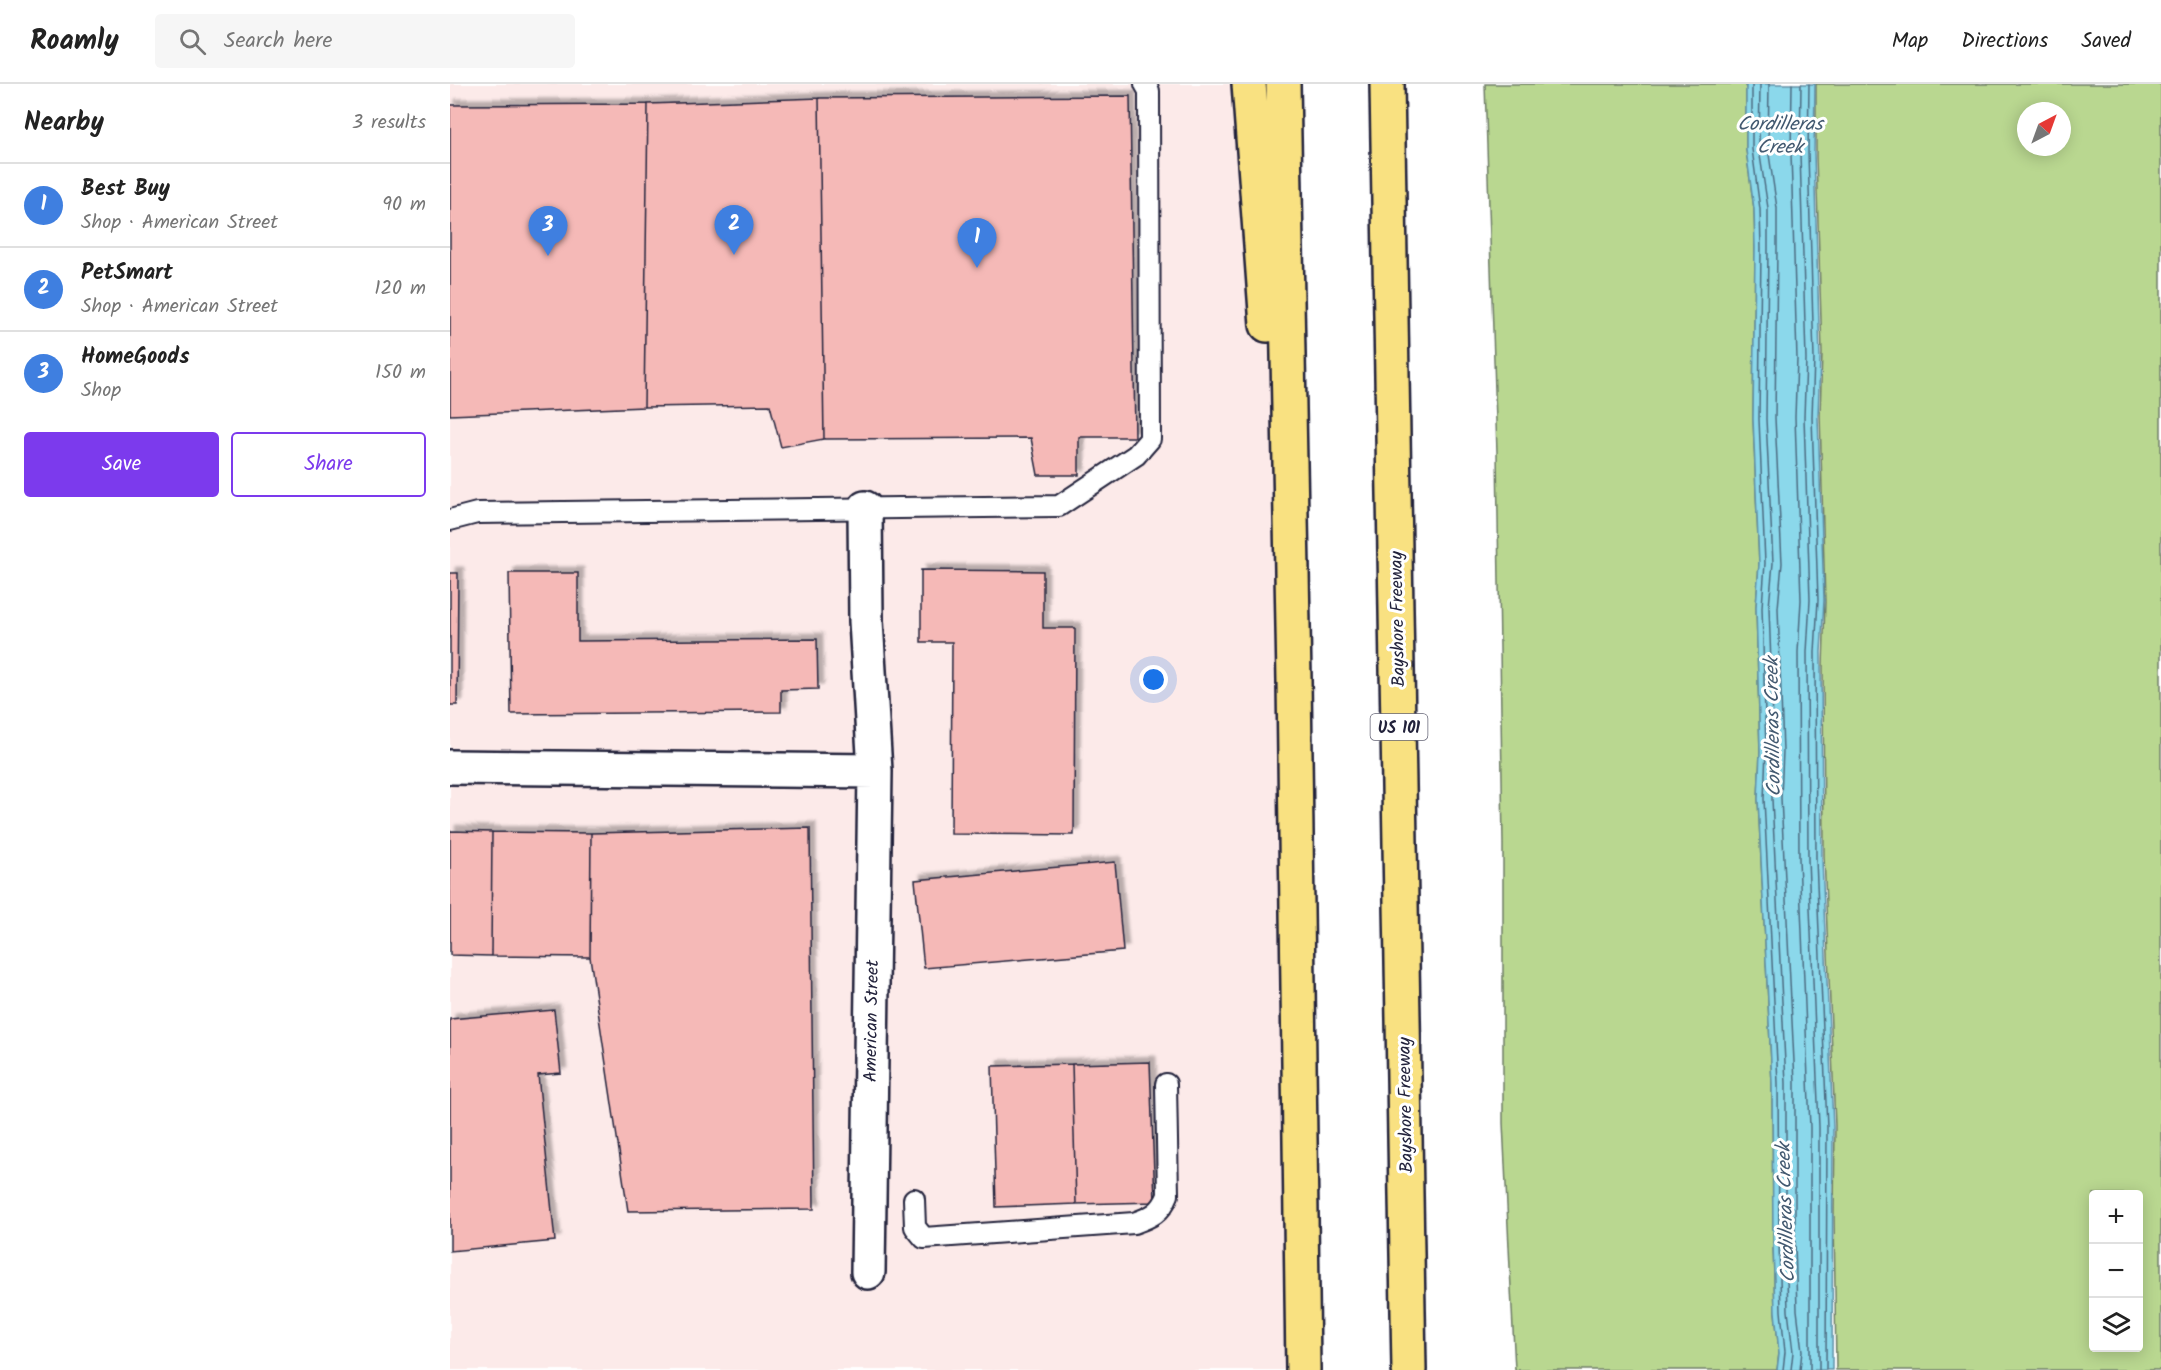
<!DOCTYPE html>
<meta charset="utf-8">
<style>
:root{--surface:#fff;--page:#f6f6f6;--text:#222;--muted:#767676;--line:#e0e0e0;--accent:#7c3aed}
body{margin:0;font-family:Kalam,sans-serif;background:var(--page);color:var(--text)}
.controls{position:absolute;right:18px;bottom:18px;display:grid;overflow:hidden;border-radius:6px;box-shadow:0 3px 15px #0003}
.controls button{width:54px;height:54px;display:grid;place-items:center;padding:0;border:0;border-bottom:2px solid var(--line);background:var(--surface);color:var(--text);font:30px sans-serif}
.compass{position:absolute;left:1567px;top:18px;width:54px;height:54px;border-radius:50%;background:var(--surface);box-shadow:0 3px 15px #0003;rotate:41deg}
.you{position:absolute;left:704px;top:596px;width:21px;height:21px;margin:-15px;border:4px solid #fff;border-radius:50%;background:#1a73e8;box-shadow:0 0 0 9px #1a73e833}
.badge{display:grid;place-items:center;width:39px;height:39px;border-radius:50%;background:var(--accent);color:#fff;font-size:20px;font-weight:700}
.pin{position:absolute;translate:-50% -50px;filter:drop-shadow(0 2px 3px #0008)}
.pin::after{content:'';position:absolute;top:32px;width:21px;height:18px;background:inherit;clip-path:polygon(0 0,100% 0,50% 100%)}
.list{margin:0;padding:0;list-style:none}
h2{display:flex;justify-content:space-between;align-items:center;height:78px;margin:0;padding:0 24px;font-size:26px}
h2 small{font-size:20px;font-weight:400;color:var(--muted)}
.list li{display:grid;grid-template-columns:39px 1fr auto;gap:18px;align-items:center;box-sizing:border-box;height:84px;padding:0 24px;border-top:2px solid var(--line)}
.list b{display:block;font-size:22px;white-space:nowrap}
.list p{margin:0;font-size:20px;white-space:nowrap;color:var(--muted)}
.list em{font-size:20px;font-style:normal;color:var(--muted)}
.actions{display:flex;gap:12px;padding:18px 24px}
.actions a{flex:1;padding:14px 0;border:2px solid var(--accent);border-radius:6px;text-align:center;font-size:21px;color:var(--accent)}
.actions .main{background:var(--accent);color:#fff}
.icon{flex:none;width:33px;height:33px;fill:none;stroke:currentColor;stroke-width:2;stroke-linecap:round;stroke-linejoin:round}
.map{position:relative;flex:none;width:1711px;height:1286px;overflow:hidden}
header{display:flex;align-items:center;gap:36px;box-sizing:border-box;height:84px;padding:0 30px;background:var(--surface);border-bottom:2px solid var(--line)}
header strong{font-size:28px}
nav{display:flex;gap:33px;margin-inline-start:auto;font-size:21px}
.search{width:420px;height:54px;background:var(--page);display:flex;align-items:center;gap:15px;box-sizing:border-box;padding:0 21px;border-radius:6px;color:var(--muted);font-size:22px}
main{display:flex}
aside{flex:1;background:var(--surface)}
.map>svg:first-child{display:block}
</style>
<header>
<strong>Roamly</strong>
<div class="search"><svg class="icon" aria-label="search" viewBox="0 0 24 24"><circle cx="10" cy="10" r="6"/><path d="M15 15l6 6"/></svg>Search here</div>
<nav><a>Map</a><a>Directions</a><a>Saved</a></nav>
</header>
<main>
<aside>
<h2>Nearby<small>3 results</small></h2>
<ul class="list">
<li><span class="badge" style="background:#3f7fe0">1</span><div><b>Best Buy</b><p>Shop · American Street</p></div><em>90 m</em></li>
<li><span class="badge" style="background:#3f7fe0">2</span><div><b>PetSmart</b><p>Shop · American Street</p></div><em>120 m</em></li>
<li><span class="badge" style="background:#3f7fe0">3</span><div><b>HomeGoods</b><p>Shop</p></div><em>150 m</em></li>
</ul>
<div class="actions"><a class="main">Save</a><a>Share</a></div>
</aside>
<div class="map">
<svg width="1711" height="1286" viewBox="0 0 1711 1286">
<defs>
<filter id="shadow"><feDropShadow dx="5.5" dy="-5.5" stdDeviation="1.5" flood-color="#0004"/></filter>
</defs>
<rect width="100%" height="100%" fill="#fff"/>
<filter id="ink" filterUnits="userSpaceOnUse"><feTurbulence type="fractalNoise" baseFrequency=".0167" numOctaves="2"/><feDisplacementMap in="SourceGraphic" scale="12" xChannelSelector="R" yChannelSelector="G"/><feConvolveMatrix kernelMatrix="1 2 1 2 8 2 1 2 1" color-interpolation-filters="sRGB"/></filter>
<g filter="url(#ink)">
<path fill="#fceae9" d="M0,0h799l45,596 9,690h-853z"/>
<path fill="#b9d790" stroke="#6e7c66" stroke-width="1.5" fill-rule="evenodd" d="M1035,0h261v66l8,59 1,39 -2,171 6,145 -3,43 4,145 -2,47 14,284 1,160 2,69 4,41 -2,17h-262l-12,-247v-279l-6,-392z
M1366,0h345v1286h-325l-2,-157 1,-87 -11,-271 -1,-189 2,-64 -5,-188 2,-61 -6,-196zM1576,27h36v36h-36zM1644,1110h44v154h-44z"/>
<path fill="#8bd8eb" stroke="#618fa5" stroke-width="1.5" d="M1296,0h69l-1,69 6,206 -2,58 6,183 -3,52 1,207 11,268 -1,243h-55l2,-17 -4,-41 -2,-69 -1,-160 -14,-284 2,-47 -4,-145 3,-43 -6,-145 2,-171 -1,-39 -8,-59z"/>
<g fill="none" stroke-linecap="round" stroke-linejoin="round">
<path stroke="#4c6b81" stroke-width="1.5" d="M1302,0v65l8,60 1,39 -2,171 6,144 -3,44 4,144 -2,48 14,284 1,160 2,68 4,41 -2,18
M1310,0l-1,65 9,59v40l-2,171 7,144 -4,44 5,144 -2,48 14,284v160l2,68 5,41 -2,18
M1319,0l-1,64 9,60v40l-2,170 7,145 -4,45 5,143 -2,47 14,284v161l2,67 5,41 -2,19
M1342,0l-1,69 6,206 -2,58 6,183 -3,52 1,207 11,268v243
M1351,0l-1,69 6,206 -2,58 6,183 -3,52 1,207 11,268v243
M1359,0l-1,69 6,206 -2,58 6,183 -3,52 1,207 11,268 -1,243"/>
</g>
<path fill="#f5b9b7" stroke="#22223b" stroke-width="1.5" filter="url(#shadow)" d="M680,12l5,341h-56v38h-41l-7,-37 -207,1 -5,-341z
M369,14l5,341 -43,8 -11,-42 -126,2 4,-303z
M198,20l-4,303 -194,8v-310z
M471,486l122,1v57h32l-1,207 -123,-1 1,-192h-31z
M0,489h8l-1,132h-7z
M59,489h69v68l239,-2 1,50 -37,1v22l-270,2z
M360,744l4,381 -186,2 -38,-254 1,-124z
M0,747l42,1 -1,124 -41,-1z
M42,748l99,1 -1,124 -99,-1z
M665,778l8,89 -199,17 -9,-88z
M104,926l7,63 -23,2 17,166 -105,10v-232z
M700,978l5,140 -79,2 -4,-140z
M622,980l4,140 -80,3 -4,-141z"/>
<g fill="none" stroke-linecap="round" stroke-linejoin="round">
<defs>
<path id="lane" d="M0,436l27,-7 582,-7 77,-51 14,-16 -1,-348 -4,-7
M464,1115l1,28 9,11 210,-15c17,-6 27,-10 34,-28l-2,-111"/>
<path id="street" d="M415,424l1,113 9,150 -7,501
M0,683l425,4"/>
<path id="highway" d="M799,0l18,241
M833,0l11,596 9,690
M937,0l22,1286"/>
</defs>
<use href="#lane" stroke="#22223b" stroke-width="24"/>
<use href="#street" stroke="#22223b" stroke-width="38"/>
<use href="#highway" stroke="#22223b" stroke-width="38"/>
<use href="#lane" stroke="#fff" stroke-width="20"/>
<use href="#street" stroke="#fff" stroke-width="33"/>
<use href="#highway" stroke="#f9e181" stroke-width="33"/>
</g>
</g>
<g text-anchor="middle" stroke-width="6" stroke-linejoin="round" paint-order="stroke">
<rect fill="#fff" stroke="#646476" stroke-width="1.5" x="920.5" y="630" width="57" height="26" rx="4.5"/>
<g font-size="16" font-weight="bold" fill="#22223b">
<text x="949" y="649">US 101</text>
</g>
<g font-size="18" fill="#22223b" stroke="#fff">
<text transform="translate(947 535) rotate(-91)" y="6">Bayshore Freeway</text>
<text transform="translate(421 937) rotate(-89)" y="6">American Street</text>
<text transform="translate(955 1021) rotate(-91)" y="6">Bayshore Freeway</text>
</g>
<g font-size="20" font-style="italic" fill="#425970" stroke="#fff">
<text x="1330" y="46">Cordilleras<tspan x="1330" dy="23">Creek</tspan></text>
<text transform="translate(1322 643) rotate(-91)" y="7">Cordilleras Creek</text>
<text transform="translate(1335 1129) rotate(-92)" y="7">Cordilleras Creek</text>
</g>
</g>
</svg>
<div class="controls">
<button>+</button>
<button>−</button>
<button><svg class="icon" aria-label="layers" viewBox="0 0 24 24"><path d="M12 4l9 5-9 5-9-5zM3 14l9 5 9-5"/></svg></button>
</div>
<svg class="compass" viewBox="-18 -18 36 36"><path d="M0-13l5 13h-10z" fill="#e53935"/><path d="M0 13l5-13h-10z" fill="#767676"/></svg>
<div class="you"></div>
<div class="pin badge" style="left:527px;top:184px;background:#3f7fe0">1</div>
<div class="pin badge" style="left:284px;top:171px;background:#3f7fe0">2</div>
<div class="pin badge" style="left:98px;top:172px;background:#3f7fe0">3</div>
</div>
</main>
